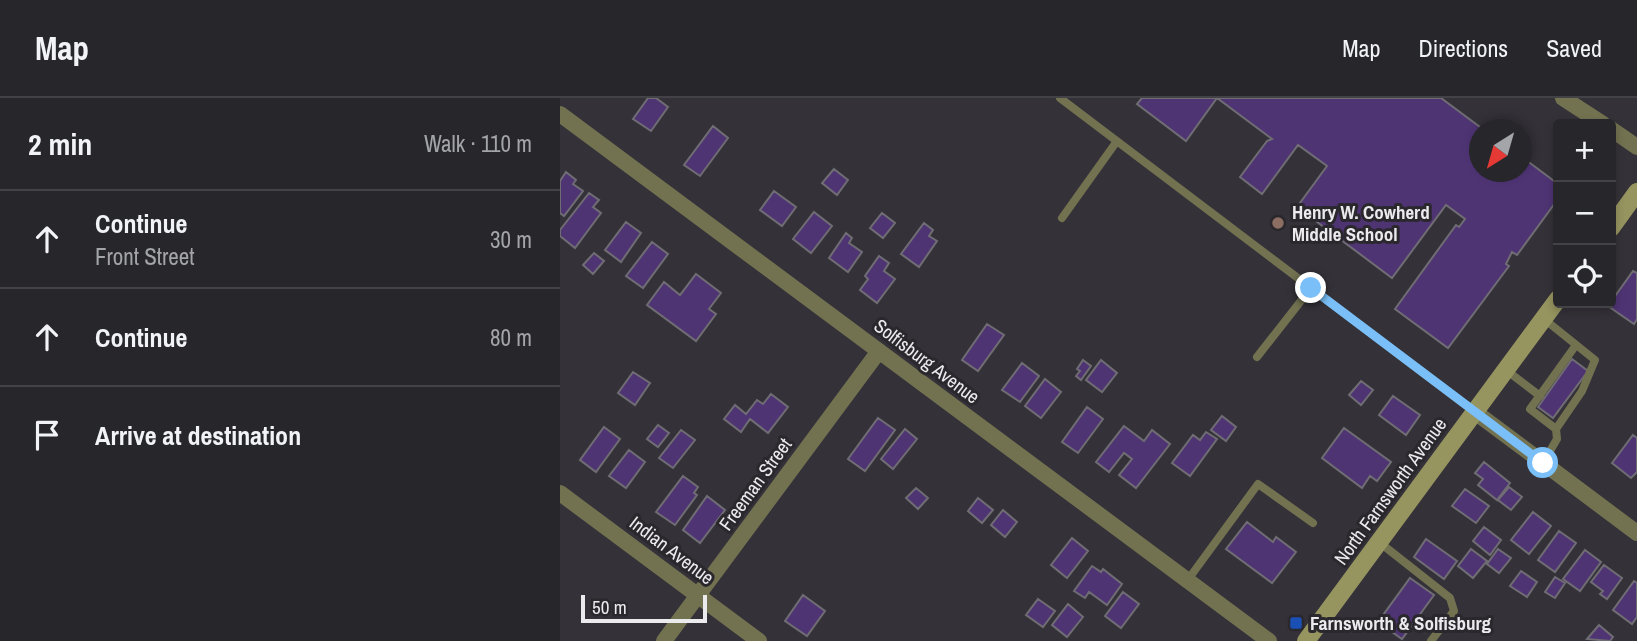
<!DOCTYPE html>
<meta charset="utf-8">
<style>
:root{--surface:#27262a;--page:#333236;--text:#f1f3f6;--muted:#a4a5a8;--line:#434347}
body{margin:0;font-family:"Archivo Narrow",sans-serif;background:var(--page);color:var(--text)}
.controls{position:absolute;right:21px;top:21px;display:grid;overflow:hidden;border-radius:7px;box-shadow:0 4px 10px #0003}
.controls button{width:63px;height:63px;display:grid;place-items:center;padding:0;border:0;border-bottom:2px solid var(--line);background:var(--surface);color:var(--text);font:35px sans-serif}
.compass{position:absolute;left:909px;top:21px;width:63px;height:63px;border-radius:50%;background:var(--surface);box-shadow:0 4px 10px #0003;rotate:217deg}
.scale{position:absolute;left:21px;bottom:18px;width:126px;box-sizing:border-box;padding-left:7px;border:4px solid #ebeaed;border-top:0;font-size:19px;line-height:24px;white-space:nowrap;color:#ebeaed;-webkit-text-stroke:5px #2a282d;paint-order:stroke}
.stop{position:absolute;width:21px;height:21px;margin:-16px;border:5px solid #7abff8;border-radius:50%;background:#fff}
.stop.end{background:#7abff8;border-color:#fff;box-shadow:0 2px 7px #0008}
.list{margin:0;padding:0;list-style:none}
h2{display:flex;justify-content:space-between;align-items:center;height:91px;margin:0;padding:0 28px;font-size:30px}
h2 small{font-size:23px;font-weight:400;color:var(--muted)}
.list li{display:grid;grid-template-columns:46px 1fr auto;gap:21px;align-items:center;box-sizing:border-box;height:98px;padding:0 28px;border-top:2px solid var(--line)}
.list b{display:block;font-size:26px;white-space:nowrap}
.list p{margin:0;font-size:23px;white-space:nowrap;color:var(--muted)}
.list em{font-size:23px;font-style:normal;color:var(--muted)}
.icon{flex:none;width:38px;height:38px;fill:none;stroke:currentColor;stroke-width:2;stroke-linecap:round;stroke-linejoin:round}
.map{position:relative;flex:none;width:1077px;height:543px;overflow:hidden}
header{display:flex;align-items:center;gap:42px;box-sizing:border-box;height:98px;padding:0 35px;background:var(--surface);border-bottom:2px solid var(--line)}
header strong{font-size:33px}
nav{display:flex;gap:38px;margin-inline-start:auto;font-size:24px}
main{display:flex}
aside{flex:1;background:var(--surface)}
.map>svg:first-child{display:block}
</style>
<header>
<strong>Map</strong>
<nav><a>Map</a><a>Directions</a><a>Saved</a></nav>
</header>
<main>
<aside>
<h2>2 min<small>Walk · 110 m</small></h2>
<ul class="list">
<li><svg class="icon" aria-label="ahead" viewBox="0 0 24 24"><path d="M12 20V5M6 11l6-6 6 6"/></svg><div><b>Continue</b><p>Front Street</p></div><em>30 m</em></li>
<li><svg class="icon" aria-label="ahead" viewBox="0 0 24 24"><path d="M12 20V5M6 11l6-6 6 6"/></svg><div><b>Continue</b></div><em>80 m</em></li>
<li><svg class="icon" aria-label="arrive" viewBox="0 0 24 24"><path d="M6 21V4h12l-3 4 3 4H6"/></svg><div><b>Arrive at destination</b></div></li>
</ul>
</aside>
<div class="map">
<svg width="1077" height="543" viewBox="0 0 1077 543">
<rect width="100%" height="100%" fill="#343238"/>
<path fill="#4f3474" stroke="#6f6d73" stroke-width="2" d="M88,0h8l12,9 -17,24 -18,-12z
M582,0h299l43,32h-4v42h42v-15l36,27v15l-41,56 -5,-3 -6,12 3,2 -61,82 -53,-39 61,-84 3,2 6,-8 -19,-14 -54,73 -95,-71 30,-41 -29,-21 -36,49 -22,-17 27,-36 5,-2 -55,-41 -31,43 -49,-37z
M153,28l15,12 -28,38 -16,-11z
M274,71l14,11 -11,15 -15,-12z
M6,74l10,8 -3,4 10,7 -19,25 -4,-3v-32z
M214,93l22,16 -14,19 -22,-16z
M29,95l10,7 -6,7 8,6 -26,35 -15,-12v-6z
M254,114l18,14 -21,27 -18,-14z
M322,115l13,10 -12,15 -13,-10z
M66,124l15,11 -20,29 -16,-12z
M364,125l9,7 -4,6 8,5 -18,26 -18,-13z
M286,135l6,5 -3,5 13,9 -14,20 -19,-14z
M92,144l16,12 -25,34 -17,-12z
M34,155l10,8 -11,13 -10,-9z
M319,158l10,7 -5,8 11,8 -18,24 -17,-13 8,-11 -3,-3z
M1073,173l4,2v46l-3,5 -26,-18z
M136,176l25,19 -12,16 7,5 -20,27 -49,-36 17,-23 16,13z
M427,226l17,11 -26,36 -16,-11z
M1012,261l16,12 -35,47 -15,-11z
M523,262l8,6 -10,14 -5,-4 4,-5 -3,-2z
M541,262l16,13 -15,19 -16,-12z
M462,265l17,13 -19,26 -18,-12z
M73,274l17,11 -15,22 -17,-12z
M485,281l16,13 -20,26 -16,-12z
M801,283l12,9 -12,15 -12,-10z
M211,296l17,13 -20,26 -18,-14 -9,13 -17,-13 11,-14 11,9 11,-14 6,4z
M833,298l27,19 -14,20 -27,-20z
M527,309l16,12 -25,34 -16,-11z
M662,318l14,11 -10,14 -15,-11z
M318,320l17,12 -30,41 -17,-12z
M98,327l11,8 -11,14 -11,-8z
M564,328l20,15 8,-11 18,14 -34,44 -17,-13 13,-16 -8,-6 -15,19 -13,-10z
M44,329l16,12 -24,33 -16,-12z
M784,330l47,34 -14,19 -7,-5 -8,12 -40,-30z
M345,331l12,10 -24,30 -12,-10z
M121,332l14,10 -22,28 -14,-10z
M646,334l11,7 -27,37 -18,-13 21,-28 7,5z
M1073,337l4,3v34l-6,6 -19,-15z
M69,352l16,12 -19,26 -17,-12z
M924,364l26,21 -13,17 -19,-15 5,-6 -8,-6z
M123,378l15,11 -4,6 3,2 -22,30 -19,-13z
M949,389l13,10 -11,13 -13,-10z
M356,390l12,10 -10,11 -12,-11z
M905,391l24,17 -13,17 -24,-17z
M147,398l18,14 -25,33 -17,-13z
M418,400l15,12 -11,13 -14,-12z
M443,412l14,12 -12,15 -14,-12z
M973,414l18,14 -22,28 -18,-14z
M687,424l26,20 3,-5 20,15 -24,31 -46,-34z
M924,429l17,13 -11,15 -17,-14z
M999,433l17,12 -21,29 -17,-12z
M512,440l16,13 -21,27 -16,-13z
M866,441l31,22 -13,18 -30,-22z
M911,451l16,12 -14,17 -15,-12z
M938,451l13,9 -12,15 -12,-9z
M1025,452l16,12 -21,29 -17,-12z
M1044,467l18,13 -15,21 -7,-5 3,-3 -12,-9z
M532,468l9,6 2,-3 19,15 -15,21 -18,-13 -4,6 -11,-7z
M961,473l16,11 -10,15 -17,-11z
M995,479l10,6 -10,15 -10,-6z
M850,480l24,17 -32,44 -24,-17z
M1074,483l3,2v34l-5,7 -19,-14z
M563,494l16,12 -18,24 -16,-12z
M243,497l22,16 -18,25 -22,-15z
M478,501l17,12 -12,16 -17,-12z
M508,506l15,13 -16,20 -15,-12z
M1039,527l14,12 -3,4 -23,-2z"/>
<g fill="none" stroke-linecap="round" stroke-linejoin="round">
<path stroke="#727251" stroke-width="8" d="M500,0l415,314
M502,120l55,-77
M984,221l51,41 -13,31 -26,38 -26,-20 46,-64
M697,259l54,-69
M946,272l34,26
M983,365l14,-24 -1,-10
M819,444l71,56 4,13 -23,30
M627,483l71,-97 55,39"/>
<path stroke="#727251" stroke-width="16" d="M1003,0l40,26
M0,16l709,527
M1051,31l26,18
M915,314l162,121
M0,395l199,148
M104,543l215,-290"/>
<path stroke="#96945f" stroke-width="18" d="M1051,130l26,-36
M746,543l252,-342"/>
</g>
<g fill="none" stroke-linecap="round" stroke-linejoin="round">
<path stroke="#7abff8" stroke-width="9" d="M751,190l232,175"/>
</g>
<circle fill="#8d6e63" stroke="#2a282d" stroke-width="2.5" cx="718" cy="125" r="7"/>
<rect fill="#1a4fb4" stroke="#2a282d" stroke-width="2.5" x="729" y="518" width="14" height="14" rx="3.5"/>
<g text-anchor="middle" stroke-width="6" stroke-linejoin="round" paint-order="stroke">
<g font-size="19" font-weight="bold" fill="#ebeaed" stroke="#2a282d" text-anchor="start">
<text x="732" y="121">Henry W. Cowherd<tspan x="732" dy="22">Middle School</tspan></text>
<text x="750" y="532">Farnsworth &amp; Solfisburg</text>
</g>
<g font-size="19" fill="#ebeaed" stroke="#2a282d">
<text transform="translate(367 263) rotate(37)" y="7">Solfisburg Avenue</text>
<text transform="translate(195 386) rotate(-54)" y="7">Freeman Street</text>
<text transform="translate(830 393) rotate(-54)" y="7">North Farnsworth Avenue</text>
<text transform="translate(112 452) rotate(37)" y="7">Indian Avenue</text>
</g>
</g>
</svg>
<div class="controls">
<button>+</button>
<button>−</button>
<button><svg class="icon" aria-label="locate" viewBox="0 0 24 24"><circle cx="12" cy="12" r="6"/><path d="M12 2v4M12 18v4M2 12h4M18 12h4"/></svg></button>
</div>
<svg class="compass" viewBox="-18 -18 36 36"><path d="M0-13l5 13h-10z" fill="#e53935"/><path d="M0 13l5-13h-10z" fill="#a4a5a8"/></svg>
<div class="scale">50 m</div>
<div class="stop" style="left:983px;top:365px"></div>
<div class="stop end" style="left:751px;top:190px"></div>
</div>
</main>
